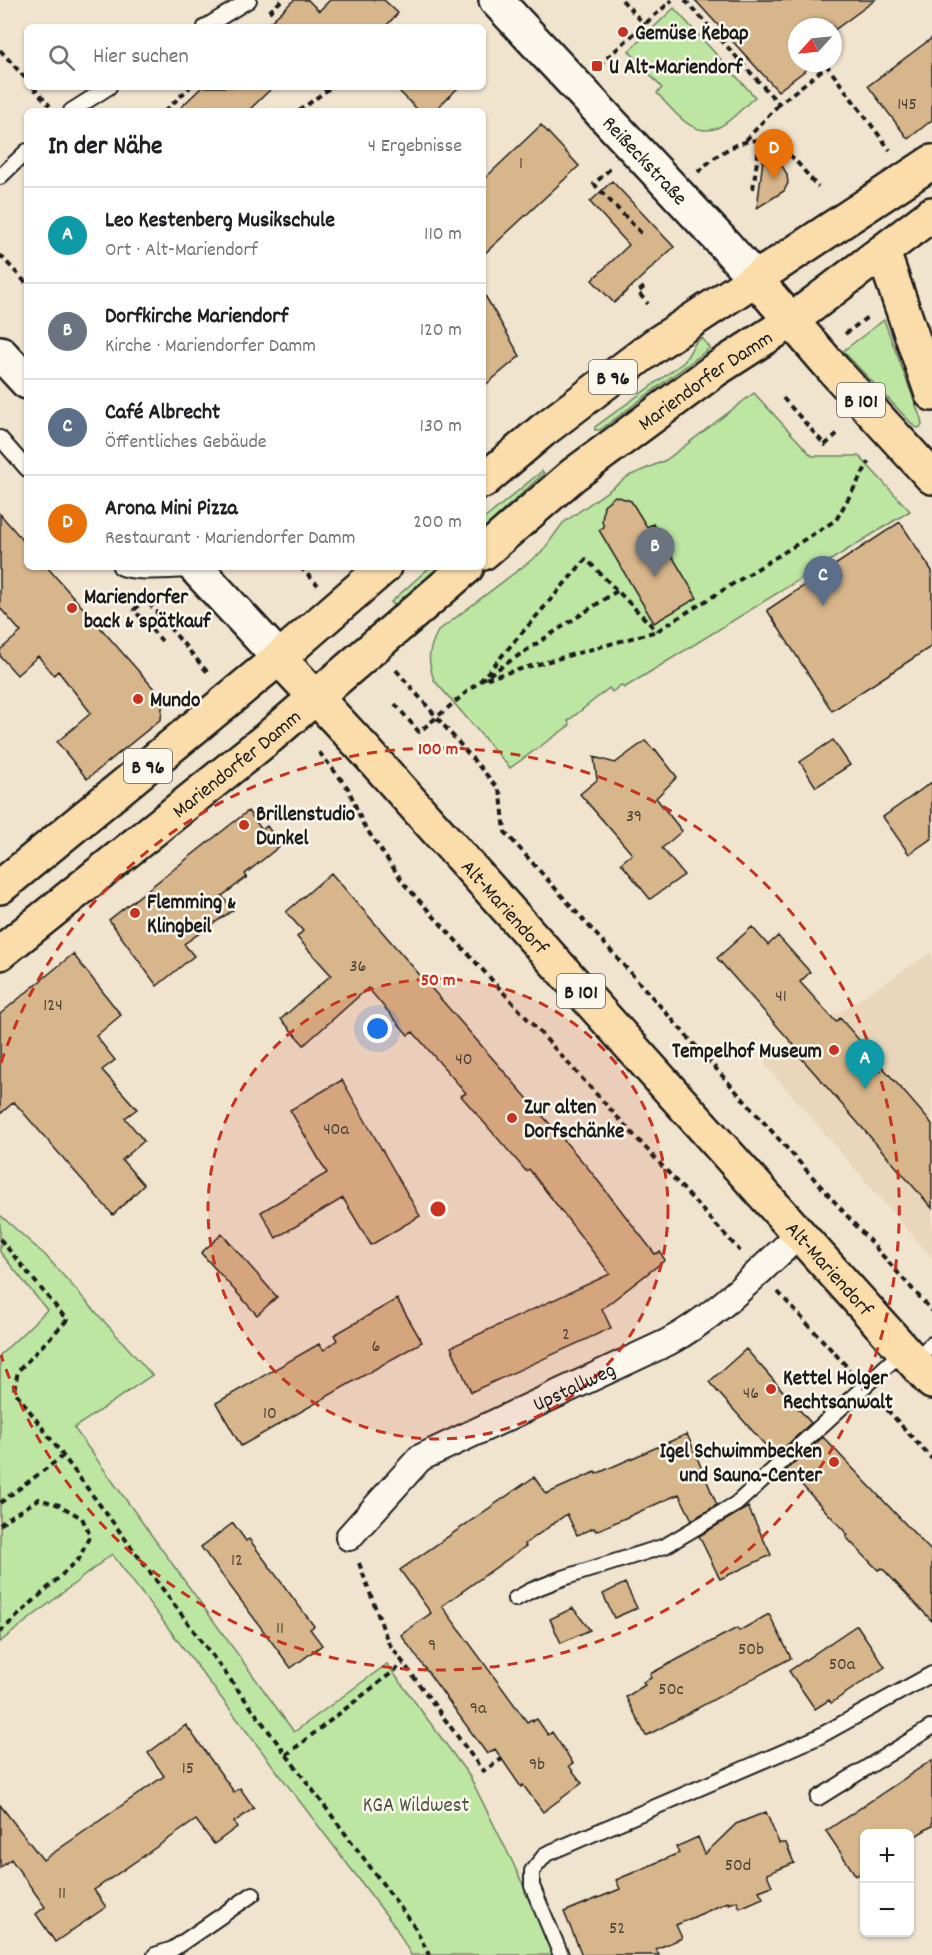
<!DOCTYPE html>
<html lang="de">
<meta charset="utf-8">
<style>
:root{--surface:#fff;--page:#f6f6f6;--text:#202124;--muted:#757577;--line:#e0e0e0;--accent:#c8321e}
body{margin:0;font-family:Dekko,sans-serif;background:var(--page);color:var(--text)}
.controls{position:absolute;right:18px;bottom:18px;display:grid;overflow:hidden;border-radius:9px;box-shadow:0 2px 4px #0004}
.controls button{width:54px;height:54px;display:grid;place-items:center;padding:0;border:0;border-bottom:2px solid var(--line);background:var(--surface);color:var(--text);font:30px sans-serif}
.compass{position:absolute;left:788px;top:18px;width:54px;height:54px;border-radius:50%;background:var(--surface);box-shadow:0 2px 4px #0004;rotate:243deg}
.you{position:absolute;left:378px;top:1029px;width:21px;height:21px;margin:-15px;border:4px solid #fff;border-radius:50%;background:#1a73e8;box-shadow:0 0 0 9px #1a73e833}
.badge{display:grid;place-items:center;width:39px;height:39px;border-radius:50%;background:var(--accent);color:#fff;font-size:20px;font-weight:700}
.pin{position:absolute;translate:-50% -50px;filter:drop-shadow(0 2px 3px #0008)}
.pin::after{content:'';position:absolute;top:32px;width:21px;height:18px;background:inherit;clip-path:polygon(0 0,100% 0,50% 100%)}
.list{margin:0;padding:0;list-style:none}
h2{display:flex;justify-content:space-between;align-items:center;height:78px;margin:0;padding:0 24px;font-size:26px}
h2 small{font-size:20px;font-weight:400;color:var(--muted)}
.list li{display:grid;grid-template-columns:39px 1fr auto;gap:18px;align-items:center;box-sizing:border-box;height:96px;padding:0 24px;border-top:2px solid var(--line)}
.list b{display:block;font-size:22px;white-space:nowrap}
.list p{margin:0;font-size:20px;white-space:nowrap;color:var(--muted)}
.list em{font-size:20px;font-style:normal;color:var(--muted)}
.icon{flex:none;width:33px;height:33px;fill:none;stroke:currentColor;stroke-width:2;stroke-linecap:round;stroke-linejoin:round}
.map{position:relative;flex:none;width:932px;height:1955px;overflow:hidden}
.search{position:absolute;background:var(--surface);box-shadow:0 2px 4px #0004;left:24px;top:24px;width:462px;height:66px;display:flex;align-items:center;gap:15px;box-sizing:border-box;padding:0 21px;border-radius:9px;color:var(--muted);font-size:22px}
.panel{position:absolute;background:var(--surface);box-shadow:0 2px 4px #0004;left:24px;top:108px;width:462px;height:462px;border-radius:9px}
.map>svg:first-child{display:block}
</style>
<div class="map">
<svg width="932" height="1955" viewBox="0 0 932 1955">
<rect width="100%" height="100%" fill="#f0e4cf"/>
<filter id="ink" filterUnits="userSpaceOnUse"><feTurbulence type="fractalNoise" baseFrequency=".0167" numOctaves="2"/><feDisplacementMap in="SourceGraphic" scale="12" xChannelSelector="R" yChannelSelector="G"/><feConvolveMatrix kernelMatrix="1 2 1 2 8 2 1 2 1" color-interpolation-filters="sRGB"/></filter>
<g filter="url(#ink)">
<path fill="#e9d6bb" d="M932,952v306l-169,-196z"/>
<path fill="#bde6a3" stroke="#6c8160" stroke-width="1.5" d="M674,8l81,89c-11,9 -23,24 -36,30 -26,13 -47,-18 -62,-34l5,-5 -33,-37z
M884,320l37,99 1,6 -3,3 -4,-1 -72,-76z
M702,338l8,10 -110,82h-5v-3l89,-65 11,-19z
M754,393l58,63h47l51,55 -286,177 -3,-3 -9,7 -3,-4 -41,33 2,4 -60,43 -76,-88c-7,-20 -6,-30 4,-49l104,-79 21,-29 66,-47 37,-16z
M542,471l2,2 -61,56v-9z
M430,567h13l-46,41 -6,-6z
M0,1215l45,40 107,120 -78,53 220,304 93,-68 83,113 43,86 42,92h-144l-15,-27 -284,-374 -112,88v-287l47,-45 -47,-58z"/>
<path fill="#d8b68b" stroke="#1c1c1c" stroke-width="1.5" d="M294,0h14l11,11 11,-11h54l14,13 -13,14h-120z
M695,0h180l-42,31v-4h-36v36h18l-37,28z
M932,38v82l-24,19 -40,-53z
M202,87h71l-25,24h-71z
M395,87h64l-25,24h-15z
M541,125l38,41 -96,89v-75z
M763,160l20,7 4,8 1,8 -4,8 -27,17z
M612,181l62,66 -60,56 -22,-23 37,-35 -39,-43z
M483,292l37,64 -37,31z
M615,496l16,5 16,26 6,-3 44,74 -43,25 -55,-93 5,-3 -2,-5 2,-17z
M0,514l27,31v22h20l116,132 -2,20 -74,60 -30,-37 34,-29 -33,-42 -4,4 -16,-19 -21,19 -17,-19v-6l21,-18 -21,-24z
M900,522l32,49v75l-100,65 -65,-101z
M833,740l17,25 -34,22 -16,-25z
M645,741l9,9 1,-1 22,28 -21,21 26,33 -20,17 22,27 -34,24 -29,-36 11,-9 -52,-60 17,-14 -3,-23 21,6z
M932,782v56l-23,16 -26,-37z
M248,811l14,19 5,-4 14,19 -36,29 2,3 -25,19 11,14 -49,34 10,12 -37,30 -48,-66z
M331,873l257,295 67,86 5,-2 5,8 -63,49 9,19 -140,64 -20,-45 159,-73 -81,-105 -3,2 -65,-75 5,-3 -53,-61 -5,3 -40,-47 -64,57 -23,-26 50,-44 -34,-38 6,-6 -17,-19z
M752,927l16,18 10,-9 32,36 -10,10 36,40 4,-4 92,106v84l-134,-154 2,-2 -83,-94z
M73,954l48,61 -25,21 19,24 -13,10 35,39 -12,9 19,23 -22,19 22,25 -31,30 -99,-113 -14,12v-100z
M342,1080l78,136 -49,29 -28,-47 -67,40 -15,-26 66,-39 -37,-63z
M222,1234l55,63 -20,18 -56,-62z
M397,1299l25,43 -181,104 -25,-43 103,-59 5,6 13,-10 -3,-5z
M746,1349l65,74 -36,33 -66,-74z
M687,1434l30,71 -25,15 -13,-26 -83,37 -2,-3 -17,7 -10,-21 -42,30 1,2 -84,60 85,116 5,-3 1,2 4,-2 11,16 4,-3 21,31 -4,3 13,17 -39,29 -20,-27 -2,2 -26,-38 -8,5 -86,-119 30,-22 -31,-43 134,-93 12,17 49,-22 1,2z
M823,1437l109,115v69l-50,-53 -4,2 -32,-33 2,-2 -61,-66z
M748,1507l23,48 -51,24 -21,-43z
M233,1523l13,18 3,-2 65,87 -4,3 12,16 -31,23 -90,-121z
M625,1583l12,25 -23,10 -11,-24z
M573,1608l17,22 -29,13 -11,-24z
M769,1614l22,44 -145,78 -20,-39 19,-12 -2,-3 8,-4 -1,-4 87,-46 2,3z
M857,1625l28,42 -54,36 -2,-3 -14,9 -26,-38z
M186,1725l48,67 6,-4 14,20 -20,14 3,5 -23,17 -18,-24 -102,70 12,17 -51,35 -19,-28 9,-7 -34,-48 -11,9v-63l43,55 121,-84 -16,-23z
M932,1760v66l-23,14v-7h-45v37l-8,6 -30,-45z
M766,1812l13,31h7l8,20 -27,11 5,12 -13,5 4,7 -23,10 -3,-7 -8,3 -1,-2 -52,23 6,13 -26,11 3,6h-77l-18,-43 56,-23 -4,-9 63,-27 -3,-6 22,-10 7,17 31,-30z"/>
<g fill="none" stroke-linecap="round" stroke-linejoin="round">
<defs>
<path id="lane" d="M205,27l44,-27
M71,111l38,-24
M0,177l27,-26
M0,438l27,31
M120,567c13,8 58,3 75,3
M913,1361l19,-17
M515,1599l17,-9 31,-12 102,-32 71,-42 168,-154
M818,1798l114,-71
M155,1955l18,-6 80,-55
M561,1955l-29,-69v-15l14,-17 272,-117 114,-63"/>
<g id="street">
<path id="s1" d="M349,1537l71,-79 248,-116c51,-27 89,-70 132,-108"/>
</g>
<g id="secondary">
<path id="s2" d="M496,0l229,245 31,35"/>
<path d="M0,353l27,29"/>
<path d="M195,567l84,91"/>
</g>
<g id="primary">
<path d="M883,252l49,142"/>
<path d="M756,280l77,89 99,108"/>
<path d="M483,481l59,-50 113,-86 277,-183"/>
<path id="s3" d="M483,553l90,-78 142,-105 76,-49 141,-107"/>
<path id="s4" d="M279,658l84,90 569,634"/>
<path d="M0,887l279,-229 105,-91"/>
<path id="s5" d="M0,953l268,-215 199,-171"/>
</g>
</defs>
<use href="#lane" stroke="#1c1c1c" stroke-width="18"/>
<use href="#street" stroke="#1c1c1c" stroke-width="30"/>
<use href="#secondary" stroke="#1c1c1c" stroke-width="38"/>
<use href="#primary" stroke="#1c1c1c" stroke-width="38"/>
<path stroke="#1c1c1c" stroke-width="4" stroke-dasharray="6 4.5" stroke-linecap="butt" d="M622,0l23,25
M685,0l94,104 48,-38 63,84
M269,12l13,-12
M0,50l27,30
M599,65l73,-65
M33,87l17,19
M165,111l25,-24
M299,111l32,-24
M746,140l33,-36
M610,169l-16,15 49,51
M698,172c22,-21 56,-45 85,-23 13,10 24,26 35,38
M753,189l7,-49
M0,255l27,29
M644,287l-6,5 10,12
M845,334l25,-19
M783,398l42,47 15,-14
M300,567l18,18
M617,591l-136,89 176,-49 179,-111 33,-58
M142,595l67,79
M146,599l-12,11 28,31
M396,670l101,117 4,8 4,37 427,479
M395,704l24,28 62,-52 105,-121 71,72
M319,752l29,36 15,36 42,61 335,366
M0,1239l67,81 -49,51 -4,19 401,537 14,28
M778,1292l72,78
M880,1402l52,57
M0,1503l63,-47
M0,1525l8,-7 31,-19 20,6 23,13 8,17 -11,24 -79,73
M359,1563l29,79 95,129 19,-12
M286,1755l117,-91"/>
<use href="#lane" stroke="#fbf7ec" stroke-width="14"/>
<use href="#street" stroke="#fbf7ec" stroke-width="26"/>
<use href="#secondary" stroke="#fbf7ec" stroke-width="33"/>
<use href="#primary" stroke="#fbddab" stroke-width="33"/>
</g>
</g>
<circle cx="438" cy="1209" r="230" fill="#c8321e" fill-opacity=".12"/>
<g fill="none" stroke="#c8321e" stroke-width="3" stroke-dasharray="10 8">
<circle cx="438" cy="1209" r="230"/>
<path d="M1 1063A461 461 0 1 1 1 1355"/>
</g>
<g fill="#c8321e" stroke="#fbf7ec" stroke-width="2">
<circle cx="623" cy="32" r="6"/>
<rect x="591" y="60" width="12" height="12" rx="3"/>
<circle cx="72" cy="608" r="6"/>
<circle cx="138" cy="699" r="6"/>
<circle cx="244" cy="825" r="6"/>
<circle cx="135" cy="913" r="6"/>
<circle cx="834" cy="1050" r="6"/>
<circle cx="512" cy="1118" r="6"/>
<circle cx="771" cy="1389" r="6"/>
<circle cx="834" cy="1462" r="6"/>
</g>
<g text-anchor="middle" stroke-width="5" stroke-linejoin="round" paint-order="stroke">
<g font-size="18" fill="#4b4238">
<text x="907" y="109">145</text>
<text x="521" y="168">1</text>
<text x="634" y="821">39</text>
<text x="358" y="971">36</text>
<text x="781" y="1001">41</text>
<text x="53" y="1010">124</text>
<text x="464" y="1064">40</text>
<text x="336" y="1134">40a</text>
<text x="566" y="1339">2</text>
<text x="376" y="1351">6</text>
<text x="751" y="1398">46</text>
<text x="270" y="1418">10</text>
<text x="237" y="1565">12</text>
<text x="280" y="1633">11</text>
<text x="432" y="1650">9</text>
<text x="751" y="1654">50b</text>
<text x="842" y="1669">50a</text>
<text x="671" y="1694">50c</text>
<text x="478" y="1713">9a</text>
<text x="537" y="1769">9b</text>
<text x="188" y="1773">15</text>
<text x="738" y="1870">50d</text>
<text x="62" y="1898">11</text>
<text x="617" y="1933">52</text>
</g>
<g fill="#fbf7ec" stroke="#5f5e5a" stroke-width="1.5">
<rect x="589" y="360" width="48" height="34" rx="4.5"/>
<rect x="837" y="383" width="48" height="34" rx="4.5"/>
<rect x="124" y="749" width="48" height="34" rx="4.5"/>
<rect x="557" y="974" width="48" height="34" rx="4.5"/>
</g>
<g font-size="20" font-weight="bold" fill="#1c1c1c">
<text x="613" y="384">B 96</text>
<text x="861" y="407">B 101</text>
<text x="148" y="773">B 96</text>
<text x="581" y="998">B 101</text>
</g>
<g font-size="21" font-weight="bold" fill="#1c1c1c" stroke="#fbf7ec" text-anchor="start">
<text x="635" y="39">Gemüse Kebap</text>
<text x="609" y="73">U Alt-Mariendorf</text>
<text x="84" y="603">Mariendorfer<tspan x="84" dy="24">back &amp; spätkauf</tspan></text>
<text x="150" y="706">Mundo</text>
<text x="256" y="820">Brillenstudio<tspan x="256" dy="24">Dunkel</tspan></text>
<text x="147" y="908">Flemming &amp;<tspan x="147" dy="24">Klingbeil</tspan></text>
<text x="822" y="1057" text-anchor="end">Tempelhof Museum</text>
<text x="524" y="1113">Zur alten<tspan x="524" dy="24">Dorfschänke</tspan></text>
<text x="783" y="1384">Kettel Holger<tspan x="783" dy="24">Rechtsanwalt</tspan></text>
<text x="822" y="1457" text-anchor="end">Igel Schwimmbecken<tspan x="822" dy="24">und Sauna-Center</tspan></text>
</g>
<g font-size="21" fill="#1c1c1c" stroke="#fbf7ec">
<text dy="7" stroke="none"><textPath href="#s2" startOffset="219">Reißeckstraße</textPath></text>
<text dy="7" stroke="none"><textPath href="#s3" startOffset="282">Mariendorfer Damm</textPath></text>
<text dy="7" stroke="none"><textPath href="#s5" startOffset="303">Mariendorfer Damm</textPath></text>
<text dy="7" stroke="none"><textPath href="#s4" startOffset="336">Alt-Mariendorf</textPath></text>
<text dy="7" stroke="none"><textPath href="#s4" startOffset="822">Alt-Mariendorf</textPath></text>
<text dy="7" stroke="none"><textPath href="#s1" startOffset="276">Upstallweg</textPath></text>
</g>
<g font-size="21" fill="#4c5944" stroke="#fbf7ec">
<text x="416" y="1811">KGA Wildwest</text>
</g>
</g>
<circle cx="438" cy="1209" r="9" fill="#c8321e" stroke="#fbf7ec" stroke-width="3"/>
<g font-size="18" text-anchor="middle" font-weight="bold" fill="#c8321e" stroke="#fbf7ec" stroke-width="5" stroke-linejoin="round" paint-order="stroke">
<text x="438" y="754">100 m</text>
<text x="438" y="985">50 m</text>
</g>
</svg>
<div class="controls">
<button>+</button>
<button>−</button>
</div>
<svg class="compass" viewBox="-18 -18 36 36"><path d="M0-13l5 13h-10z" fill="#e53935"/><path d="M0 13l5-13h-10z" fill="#757577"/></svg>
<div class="you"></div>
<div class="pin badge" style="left:865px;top:1089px;background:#0f9aa8">A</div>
<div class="pin badge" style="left:655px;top:577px;background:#6b7280">B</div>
<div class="pin badge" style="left:823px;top:606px;background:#5c6f8a">C</div>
<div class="pin badge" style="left:774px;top:179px;background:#e8710a">D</div>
<div class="search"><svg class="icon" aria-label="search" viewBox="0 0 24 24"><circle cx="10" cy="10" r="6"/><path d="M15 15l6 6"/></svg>Hier suchen</div>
<section class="panel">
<h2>In der Nähe<small>4 Ergebnisse</small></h2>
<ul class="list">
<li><span class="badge" style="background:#0f9aa8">A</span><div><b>Leo Kestenberg Musikschule</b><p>Ort · Alt-Mariendorf</p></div><em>110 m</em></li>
<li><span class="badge" style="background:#6b7280">B</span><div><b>Dorfkirche Mariendorf</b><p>Kirche · Mariendorfer Damm</p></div><em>120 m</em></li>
<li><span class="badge" style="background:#5c6f8a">C</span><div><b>Café Albrecht</b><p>Öffentliches Gebäude</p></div><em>130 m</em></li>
<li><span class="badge" style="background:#e8710a">D</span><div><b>Arona Mini Pizza</b><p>Restaurant · Mariendorfer Damm</p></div><em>200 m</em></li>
</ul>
</section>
</div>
